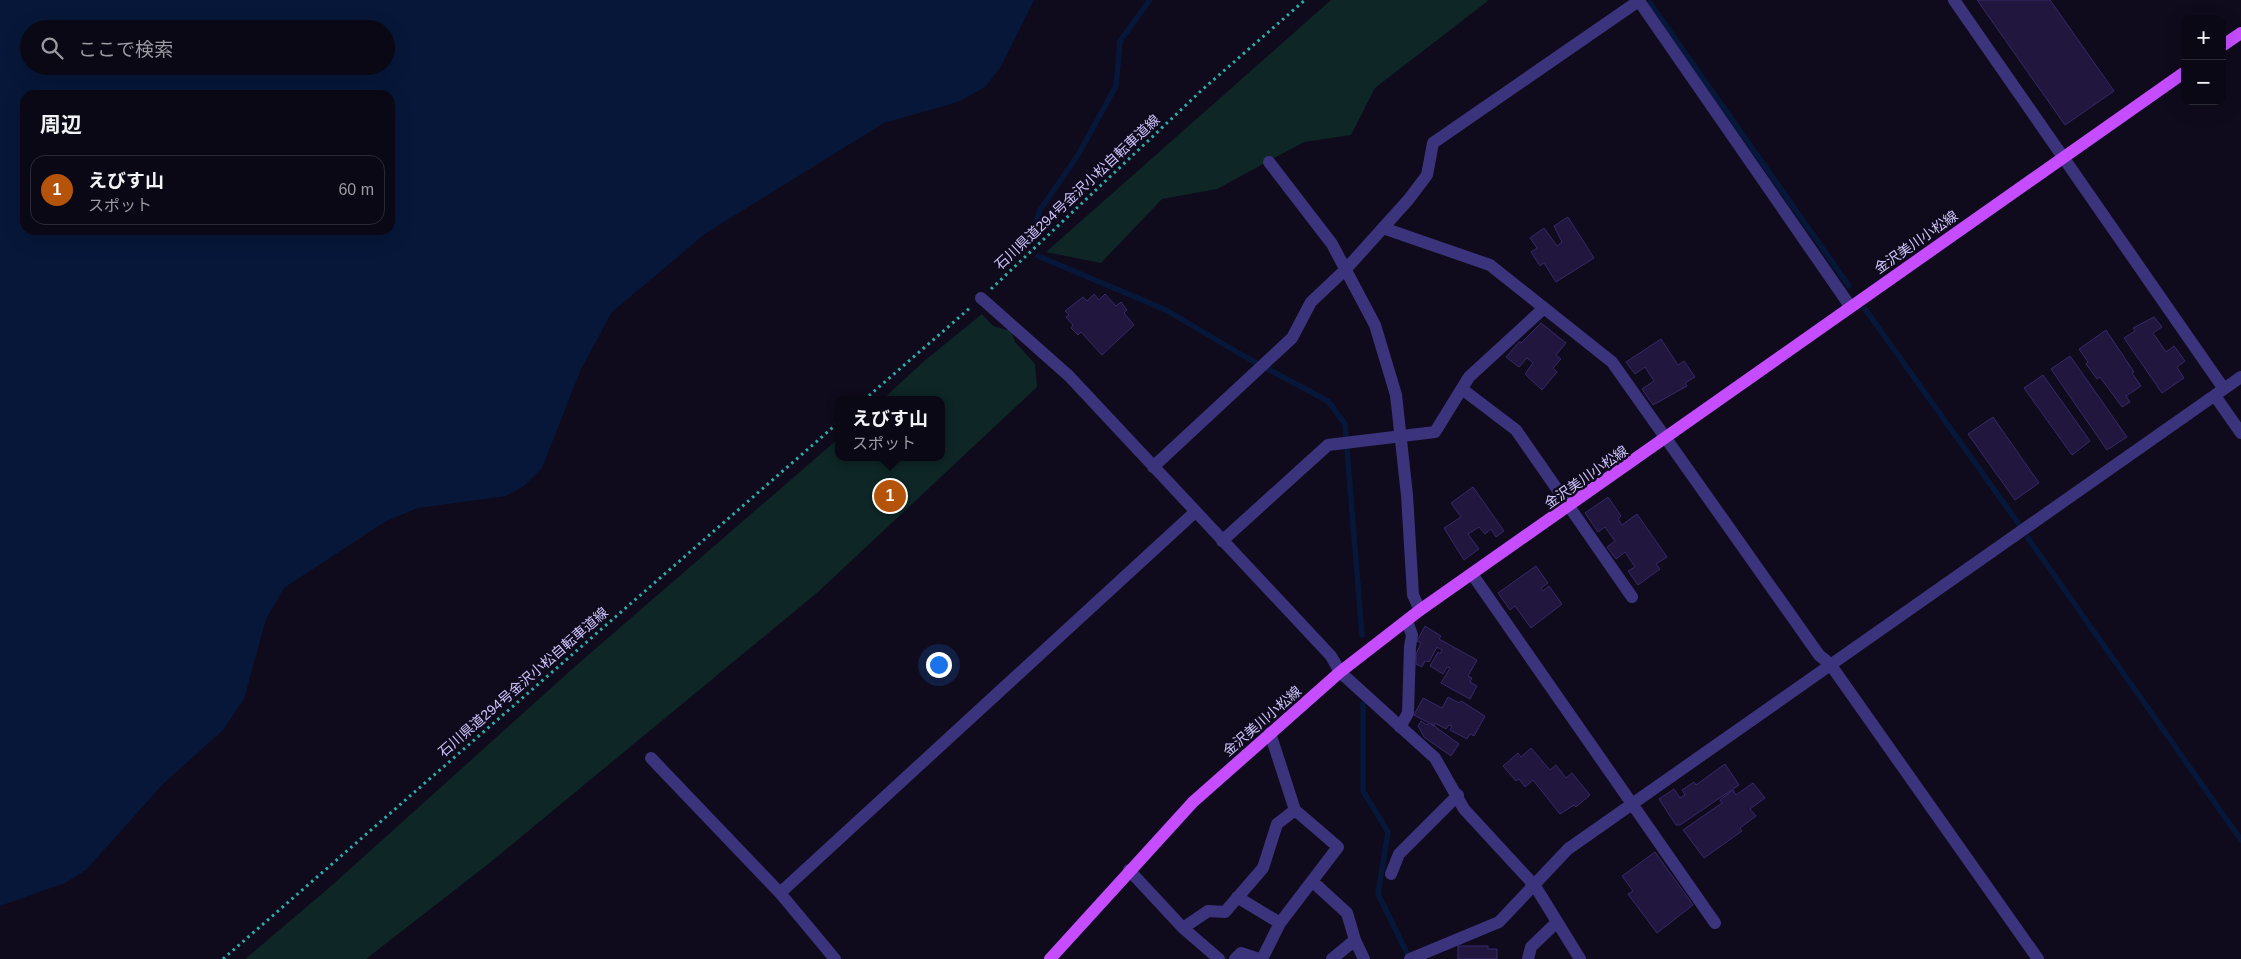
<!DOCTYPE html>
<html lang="ja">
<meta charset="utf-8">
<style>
:root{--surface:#0b0815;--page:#191622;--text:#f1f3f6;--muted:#9a9aa0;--line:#2b2934;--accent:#b45309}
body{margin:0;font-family:Arial,"Noto Sans JP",sans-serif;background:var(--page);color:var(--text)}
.controls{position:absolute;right:15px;top:15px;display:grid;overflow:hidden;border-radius:10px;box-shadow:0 5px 20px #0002}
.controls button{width:45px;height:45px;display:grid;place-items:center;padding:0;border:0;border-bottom:1px solid var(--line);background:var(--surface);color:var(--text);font:25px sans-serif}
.you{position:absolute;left:938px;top:664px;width:18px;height:18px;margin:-12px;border:4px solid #fff;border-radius:50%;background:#1a73e8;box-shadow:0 0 0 8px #1a73e833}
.badge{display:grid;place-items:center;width:32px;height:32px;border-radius:50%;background:var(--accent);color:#fff;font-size:16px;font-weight:700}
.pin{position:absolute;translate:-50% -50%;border:2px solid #fff;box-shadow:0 1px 5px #0006}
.popup{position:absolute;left:835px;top:396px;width:110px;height:65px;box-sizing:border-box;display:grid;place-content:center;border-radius:10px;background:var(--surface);filter:drop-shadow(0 1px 4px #0005);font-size:16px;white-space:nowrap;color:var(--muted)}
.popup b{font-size:19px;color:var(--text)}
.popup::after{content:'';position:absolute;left:50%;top:100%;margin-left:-10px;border:10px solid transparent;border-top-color:var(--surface)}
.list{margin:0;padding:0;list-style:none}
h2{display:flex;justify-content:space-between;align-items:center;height:65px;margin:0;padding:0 20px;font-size:21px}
h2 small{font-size:16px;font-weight:400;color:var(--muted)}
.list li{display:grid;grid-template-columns:32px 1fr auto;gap:15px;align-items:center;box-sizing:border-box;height:70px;margin:0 10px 10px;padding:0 10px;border:1px solid var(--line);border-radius:15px}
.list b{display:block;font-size:19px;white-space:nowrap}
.list p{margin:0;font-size:16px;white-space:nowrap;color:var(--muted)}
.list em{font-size:16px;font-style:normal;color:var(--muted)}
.icon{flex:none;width:28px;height:28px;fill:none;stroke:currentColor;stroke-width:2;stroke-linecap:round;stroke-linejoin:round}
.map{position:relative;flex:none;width:2241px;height:959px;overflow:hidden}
.search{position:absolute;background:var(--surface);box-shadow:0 5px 20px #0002;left:20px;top:20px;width:375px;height:55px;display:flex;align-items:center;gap:12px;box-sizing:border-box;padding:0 18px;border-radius:28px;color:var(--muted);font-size:19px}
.panel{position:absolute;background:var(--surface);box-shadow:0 5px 20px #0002;left:20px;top:90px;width:375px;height:145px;border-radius:15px}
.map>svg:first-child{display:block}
</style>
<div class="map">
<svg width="2241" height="959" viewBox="0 0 2241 959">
<rect width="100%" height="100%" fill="#0f0b1c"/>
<path fill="#0e2626" d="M1331,0h158l-114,88 -24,47 -47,7 -87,47 -55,10 -61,64 -55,-11z
M982,314l11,12 18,5 4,11 20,22 2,23 -219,205 -331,273 -121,94h-121l85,-72 249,-224 260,-225v19h102v-57h-59l41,-38z"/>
<path fill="#071739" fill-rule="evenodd" d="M0,0h1034l-34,68 -15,19 -27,15 -74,21 -178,110 -94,79 -31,57 -39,99 -18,18 -18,10 -88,12 -32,13 -102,67 -18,31 -22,80 -21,31 -61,55 -76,85 -21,13 -65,23zM29,29h357v37h-357zM25,95h365v135h-365z"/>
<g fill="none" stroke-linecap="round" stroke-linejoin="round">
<path stroke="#071739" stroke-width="5.5" d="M1650,3l199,283
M1031,236l9,-26 38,-55 38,-69 4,-45 30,-41
M1038,256l128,54 83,49 79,42 17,23 17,211
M1865,309l153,214
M2028,538l213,302
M1363,704v87l25,41 -10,62 32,65"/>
</g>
<path fill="#20163e" stroke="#38286a" d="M1977,0h73l64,91 -49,34z
M1568,217l26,41 -38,24 -12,-19 -4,3 -9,-14 6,-4 -7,-10 14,-10 13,18 5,-4 -8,-16z
M1094,294l5,6 6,-6 11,12 5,-4 6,8 -3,3 10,12 -32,30 -21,-23 -3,3 -7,-7 2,-3 -7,-8 3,-2 -4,-4 18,-14 4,4z
M2154,317l8,10 -9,6 13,19 8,-6 11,15 -8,6 7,11 -22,15 -38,-55 11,-7 -2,-3z
M1541,323l25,20 -10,12 5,4 -8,9 4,4 -15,18 -17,-16 8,-11 -6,-5 -8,9 -13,-10 13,-15 2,1z
M2106,330l28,42 -2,1 9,13 -15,10 4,6 -8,5 -22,-30 -3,2 -11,-15 2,-2 -9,-13z
M1661,339l17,26 6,-4 11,16 -10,6 2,3 -34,19 -11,-16 12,-8 -9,-14 -10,7 -9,-12z
M2070,356l57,81 -20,13 -56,-81z
M2043,375l47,66 -18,14 -48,-67z
M1993,417l46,66 -24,17 -47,-66z
M1473,487l31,44 -8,6 -5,-8 -6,5 -6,-7 -11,7 11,15 -15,11 -20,-32 17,-11 -10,-14z
M1608,497l13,19 -3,3 4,6 15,-11 30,43 -11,7 4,5 -22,16 -10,-14 7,-4 -10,-15 -9,7 -9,-12 8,-6 -10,-14 -7,5 -13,-19z
M1536,566l12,17 -7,5 2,3 6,-5 13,18 -31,24 -16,-22 -5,4 -12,-17z
M1425,626l16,10 -2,3 38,21 -9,16 4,2 -2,4 7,4 -7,13 -29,-16 9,-15 -3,-1 -4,7 -13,-8 8,-14 2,2 2,-4 -5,-3 -8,15 -4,-1 -3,6 -6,-3v-10l5,-11 -4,-2z
M1448,697l11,6 2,-2 24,15 -11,20 -4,-2 -3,5 -17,-9 2,-4 -3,-1 -3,4 -11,-6 -1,3 -4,-3 29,21 -8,12 -27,-19 -6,-11 3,-5 6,4 2,-2 -15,-8 9,-17 19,10z
M1531,748l19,22 6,-5 10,13 6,-5 18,22 -14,12 -2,-2 -14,9 -27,-34 -8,7 -6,-8 -3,2 -13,-15 15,-13 3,4z
M1725,764l14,21 -59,40h-4l-17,-26 15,-10 6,9 5,-3 -3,-5 12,-8 2,3z
M1753,783l12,15 -15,11 6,7 -16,12 2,3 -38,27 -21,-28 39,-27 -2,-3 13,-10 3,5z
M1655,852l38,53 -36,28 -29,-39 5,-3 -11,-15z
M1458,946h30v3h9v10h-39z"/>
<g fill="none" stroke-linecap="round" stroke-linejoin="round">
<path stroke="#29b0ae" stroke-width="3" stroke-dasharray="2.5 4" stroke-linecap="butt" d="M991,289l212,-200 102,-89
M864,400l107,-93
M223,959l616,-537"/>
<path stroke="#3b347d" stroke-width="12" d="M1954,0l270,389
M1639,1l211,305
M1269,162l63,82 43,81 21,70 11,100 6,100 7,15
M1383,228l107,37 122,97 207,293 11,9 208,295
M981,298l88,78 262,280 9,16
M1462,389l54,41 116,167
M2215,396l26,37
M1153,467l139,-129 19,-36 35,-33 63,-70 18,-24 6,-32 207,-143
M1222,541l106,-96 107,-13 34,-55 75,-69
M1472,574l243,349
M1400,727l8,-14 2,-66 2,-12 -5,-14
M651,758l129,135 55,66
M1129,870l54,58 36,31
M1391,874l8,-20 59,-59
M1312,881l35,32 8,27 9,19
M780,893l415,-381
M1237,897l43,26
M1183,928l25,-17 17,1 38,-44 14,-44 18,-14
M1235,959l6,-6 18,6
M1262,959l18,-36 58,-76 -43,-37 -25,-77
M1332,959l23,-19
M1410,959l89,-37 69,-73 673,-472
M1528,959l3,-12 26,-25"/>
<path stroke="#3b347d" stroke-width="12" d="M1340,672l95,86 29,51 71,77 45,73"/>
<path stroke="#c54dff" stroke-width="12" d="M2222,46l19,-13
M1050,959l143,-157 147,-130 80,-62 765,-538"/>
</g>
<g text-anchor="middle" stroke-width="5" stroke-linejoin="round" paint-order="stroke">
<g font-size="14" fill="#cfc6ff" stroke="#0f0b1c">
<text transform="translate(1077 192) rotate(-43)" y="5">石川県道294号金沢小松自転車道線</text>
<text transform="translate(1916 242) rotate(-35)" y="5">金沢美川小松線</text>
<text transform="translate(1586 477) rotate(-35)" y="5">金沢美川小松線</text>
<text transform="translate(523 682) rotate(-41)" y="5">石川県道294号金沢小松自転車道線</text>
<text transform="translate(1262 721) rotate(-41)" y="5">金沢美川小松線</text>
</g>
</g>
</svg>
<div class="controls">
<button>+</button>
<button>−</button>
</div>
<div class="you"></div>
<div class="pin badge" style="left:890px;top:496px">1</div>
<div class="popup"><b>えびす山</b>スポット</div>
<div class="search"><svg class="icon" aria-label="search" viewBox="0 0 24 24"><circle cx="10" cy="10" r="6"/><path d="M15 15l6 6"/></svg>ここで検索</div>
<section class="panel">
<h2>周辺<small></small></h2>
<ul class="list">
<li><span class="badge">1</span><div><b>えびす山</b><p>スポット</p></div><em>60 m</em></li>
</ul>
</section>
</div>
